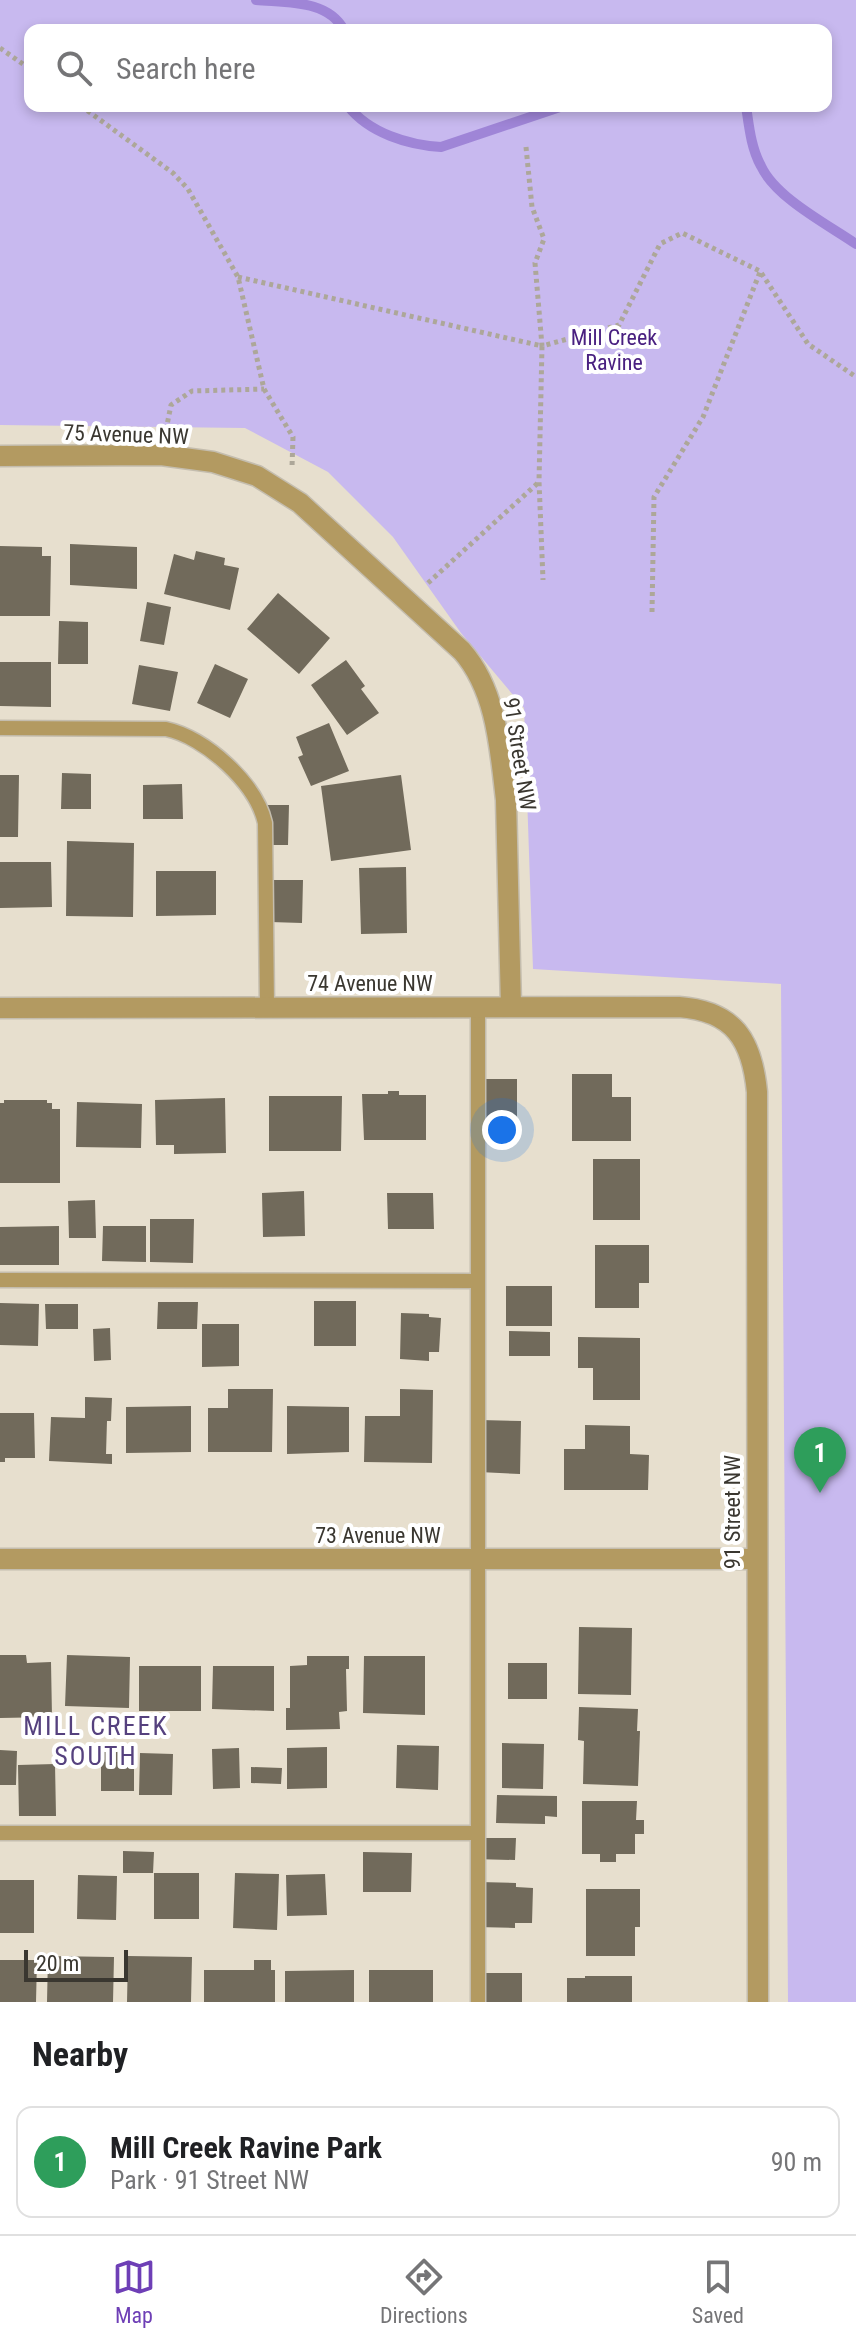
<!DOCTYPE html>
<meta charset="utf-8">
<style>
:root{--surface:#fff;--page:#f2f2f2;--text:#202124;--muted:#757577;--line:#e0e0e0;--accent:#6e3fb6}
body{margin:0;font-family:"Roboto Condensed",sans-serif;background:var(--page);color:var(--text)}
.scale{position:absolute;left:24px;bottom:20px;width:104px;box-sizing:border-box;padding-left:8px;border:4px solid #3a3730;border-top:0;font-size:22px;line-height:28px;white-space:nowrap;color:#3a3730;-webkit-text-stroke:6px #fff;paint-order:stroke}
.you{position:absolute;left:502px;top:1130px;width:28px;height:28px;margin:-20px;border:6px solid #fff;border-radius:50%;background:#1a73e8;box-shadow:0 0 0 12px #1a73e833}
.badge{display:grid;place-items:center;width:52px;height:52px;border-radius:50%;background:var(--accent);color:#fff;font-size:26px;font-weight:700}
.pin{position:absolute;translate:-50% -66px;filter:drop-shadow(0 2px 4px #0008)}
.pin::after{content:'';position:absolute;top:42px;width:28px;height:24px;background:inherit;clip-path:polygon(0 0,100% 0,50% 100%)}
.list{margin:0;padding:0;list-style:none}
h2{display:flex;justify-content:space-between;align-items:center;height:104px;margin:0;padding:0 32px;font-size:34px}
h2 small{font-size:26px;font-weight:400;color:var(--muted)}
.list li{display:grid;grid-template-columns:52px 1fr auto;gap:24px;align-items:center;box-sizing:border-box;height:112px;margin:0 16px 16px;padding:0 16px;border:2px solid var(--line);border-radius:16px}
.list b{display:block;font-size:30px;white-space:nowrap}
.list p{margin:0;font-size:26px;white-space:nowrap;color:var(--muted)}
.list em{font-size:26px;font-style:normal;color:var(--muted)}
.icon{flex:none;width:44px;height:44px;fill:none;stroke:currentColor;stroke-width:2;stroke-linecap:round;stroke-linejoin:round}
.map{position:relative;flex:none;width:856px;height:2002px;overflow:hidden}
.search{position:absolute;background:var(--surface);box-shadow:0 4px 12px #0003;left:24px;right:24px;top:24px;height:88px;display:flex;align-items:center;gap:20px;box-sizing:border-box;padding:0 28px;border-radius:16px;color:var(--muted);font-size:30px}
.sheet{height:232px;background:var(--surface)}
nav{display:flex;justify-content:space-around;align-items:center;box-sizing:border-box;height:112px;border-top:2px solid var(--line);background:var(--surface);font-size:22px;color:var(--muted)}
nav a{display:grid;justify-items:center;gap:4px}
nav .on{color:var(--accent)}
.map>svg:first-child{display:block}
</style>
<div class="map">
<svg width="856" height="2002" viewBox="0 0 856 2002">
<rect width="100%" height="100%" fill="#e7dfce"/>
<path fill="#c8b9ef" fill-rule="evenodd" d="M0,0h856v2002h-68l-7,-1018 -248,-15 -9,-261 -63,-75 -68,-96 -65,-65 -83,-44 -245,-3zM826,30v76h-796v-76z"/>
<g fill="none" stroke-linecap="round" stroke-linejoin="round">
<path stroke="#9f85d7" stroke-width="10" d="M256,0c33,3 72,0 88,30
M348,106c21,27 60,39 93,41l122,-41
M746,106c3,20 5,42 15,60 15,32 66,58 95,78"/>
</g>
<path fill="#716a5b" d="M70,544l67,3v42l-67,-4z
M0,546l42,1v9h9l-1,60h-50z
M196,551l29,7 -1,7 15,3 -9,42 -66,-16 10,-40 20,6z
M278,593l52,45 -31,36 -52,-45z
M147,602l24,5 -7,38 -24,-4z
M59,621l29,1v42h-30z
M346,660l19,26 -4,3 18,24 -32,22 -36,-50z
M0,662h51v45l-51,-1z
M215,664l33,15 -18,39 -33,-15z
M139,665l39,7 -8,39 -38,-7z
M329,723l20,48 -38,15 -13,-29 5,-2 -7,-18z
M62,773l29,1v35h-30z
M0,775h19l-1,62h-18z
M401,775l10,75 -80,11 -10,-75z
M182,784l1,35h-40v-34z
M260,805h29l-1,40h-28z
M67,841l67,2 -1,74 -67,-1z
M0,862h51l1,45 -52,1z
M406,867l1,66 -46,1 -2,-66z
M156,871h60v44l-60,1z
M271,880h32l-1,43 -32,-1z
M572,1074h40v23h19v44h-59z
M482,1079h35v39h-35z
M388,1091h11v4h27v45h-62l-2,-46h26z
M269,1096h73l-1,55h-72z
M225,1098l1,55 -52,1v-9h-18l-1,-45z
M4,1100h43v3h5v6h8v74h-60v-80h4z
M77,1102l65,2 -1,44 -65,-1z
M593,1159h47v61h-47z
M304,1191l1,45 -42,1 -1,-44z
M387,1193h46l1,36h-46z
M95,1200l1,38h-27l-1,-37z
M150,1219h44l-1,44 -43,-1z
M59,1226v39h-59v-38z
M103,1226h43v36l-44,-1z
M595,1245h54v38h-10v25h-44z
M506,1286h46v40h-46z
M314,1301h42v45h-42z
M158,1302h40l-1,27h-40z
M0,1303l39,1 -1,42 -38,-1z
M45,1304h33v25h-32z
M401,1313l28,1v3l12,1 -2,34h-10v9l-29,-2z
M202,1324h37v42l-37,1z
M110,1328l1,32 -17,1 -1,-32z
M509,1331l41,1v24h-41z
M578,1337l62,1v62h-47v-32h-15z
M228,1389h45l-1,63h-64v-44h20z
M400,1389l33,1 -1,73 -68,-1 1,-46h35z
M85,1397l27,1 -1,23h-4l-1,33h6v10l-63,-3 2,-44 34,1z
M191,1406v46l-65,1v-46z
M287,1406l62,1v45l-62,2z
M0,1413h34l1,45h-30v4h-5z
M480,1420l41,1 -1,53 -41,-2z
M585,1425l45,1v28l19,1 -1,35h-84v-41h21z
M579,1627l53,1 -1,67 -53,-1z
M0,1655h26l1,8 24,-1 1,55 -52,1z
M67,1655l63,2 -1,51 -64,-2z
M307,1656h42v13h-3l1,42 -8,1 1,17 -54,1v-22h4v-42l17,-1z
M364,1656h61v59l-62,-2z
M508,1663h39v36h-39z
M139,1666h62v45h-62z
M213,1666h61v45l-62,-2z
M579,1707l59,2 -1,22h3l-2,55 -55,-2 1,-43 -6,-1z
M502,1743l42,1 -1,45 -41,-1z
M397,1745l42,1 -1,44 -42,-2z
M327,1747v41l-40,1v-41z
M239,1748l1,40 -27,1 -1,-40z
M101,1749h33v42h-33z
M0,1750l17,1 -1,34h-16z
M140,1753l33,1 -1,41h-33z
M55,1764l1,52h-37l-1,-51z
M251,1767l31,1 -1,16 -30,-1z
M497,1795l60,1v21l-12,-1v8l-49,-1z
M582,1801h55l-1,19h8v14h-9v20h-19v8h-16v-8h-18z
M474,1838h42l-1,22 -41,-1z
M123,1851l31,1 -1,21h-30z
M363,1852l49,1 -1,39h-48z
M154,1873h45v46h-45z
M235,1873l44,1 -2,56 -44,-2z
M325,1874l2,41 -40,1 -1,-41z
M78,1875l39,1 -1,44 -39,-1z
M0,1880h34v53h-34z
M479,1882l37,1v4l17,1 -1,35h-17v5l-38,-1z
M586,1889h54v38h-5v29h-49z
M48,1956l66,1 -1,45h-66z
M128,1956l64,1 -1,45h-64z
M0,1960h37l-1,42h-36z
M254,1960h17v10h4v32h-71v-32h50z
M354,1970v32h-69v-31z
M369,1970h64v32h-64z
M477,1973h45v29h-45z
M585,1976h47v26h-65v-24h18z"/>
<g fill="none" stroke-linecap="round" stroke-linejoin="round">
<defs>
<path id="service" d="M0,728l166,1c39,8 90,54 99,94l2,184
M0,1280l478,1
M0,1833h477
M478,2002v-995"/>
<path id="minor" d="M0,456l161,-1 52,7 44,14 43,27 162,148c35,40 38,99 44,149l5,207
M0,1008l679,-1c55,4 73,33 78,85l1,910
M0,1559h756"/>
</defs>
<use href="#service" stroke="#c4bdae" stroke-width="17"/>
<use href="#minor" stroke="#c4bdae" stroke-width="23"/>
<path stroke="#ada799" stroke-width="5" stroke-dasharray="4 4" stroke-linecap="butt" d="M0,48l30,21
M81,106l92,67 15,16 50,88 26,112 29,48 -1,30
M526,147l6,60 12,32 -9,24 7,83 77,-21 41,-81 22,-11 78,38 48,73 48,33
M238,277l304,69 -3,135 4,99
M166,430l5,-25 21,-14 72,-2
M428,583l111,-101
M652,612l2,-115 49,-80 57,-145"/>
<use href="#service" stroke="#b39a61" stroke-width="14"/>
<use href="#minor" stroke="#b39a61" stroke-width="20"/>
</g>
<g text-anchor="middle" stroke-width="8" stroke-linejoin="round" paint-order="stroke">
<g font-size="22" fill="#492080" stroke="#fff">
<text x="614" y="345">Mill Creek<tspan x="614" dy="25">Ravine</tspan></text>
</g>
<g font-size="22" fill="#3a3730" stroke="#fff">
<text transform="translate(126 434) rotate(2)" y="8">75 Avenue NW</text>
<text transform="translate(520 754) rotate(81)" y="8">91 Street NW</text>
<text x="370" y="991">74 Avenue NW</text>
<text transform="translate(732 1512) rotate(-90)" y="8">91 Street NW</text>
<text x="378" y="1543">73 Avenue NW</text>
</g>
<g font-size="26" letter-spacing="2" fill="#55417e" stroke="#fff">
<text x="96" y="1735">MILL CREEK<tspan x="96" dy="30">SOUTH</tspan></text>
</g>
</g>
</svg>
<div class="scale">20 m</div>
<div class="you"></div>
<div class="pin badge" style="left:820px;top:1493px;background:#2e9e5b">1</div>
<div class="search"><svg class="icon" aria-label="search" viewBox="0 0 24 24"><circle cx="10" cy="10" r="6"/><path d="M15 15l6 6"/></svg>Search here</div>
</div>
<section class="sheet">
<h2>Nearby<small></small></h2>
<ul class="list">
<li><span class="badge" style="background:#2e9e5b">1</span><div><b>Mill Creek Ravine Park</b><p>Park · 91 Street NW</p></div><em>90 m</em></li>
</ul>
</section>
<nav>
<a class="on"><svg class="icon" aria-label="map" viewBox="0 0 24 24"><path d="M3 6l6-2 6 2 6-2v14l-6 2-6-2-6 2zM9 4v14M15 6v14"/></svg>Map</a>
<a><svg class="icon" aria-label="directions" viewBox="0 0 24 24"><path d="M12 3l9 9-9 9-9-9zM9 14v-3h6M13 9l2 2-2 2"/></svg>Directions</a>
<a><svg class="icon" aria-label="saved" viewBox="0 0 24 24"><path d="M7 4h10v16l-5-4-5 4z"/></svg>Saved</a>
</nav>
